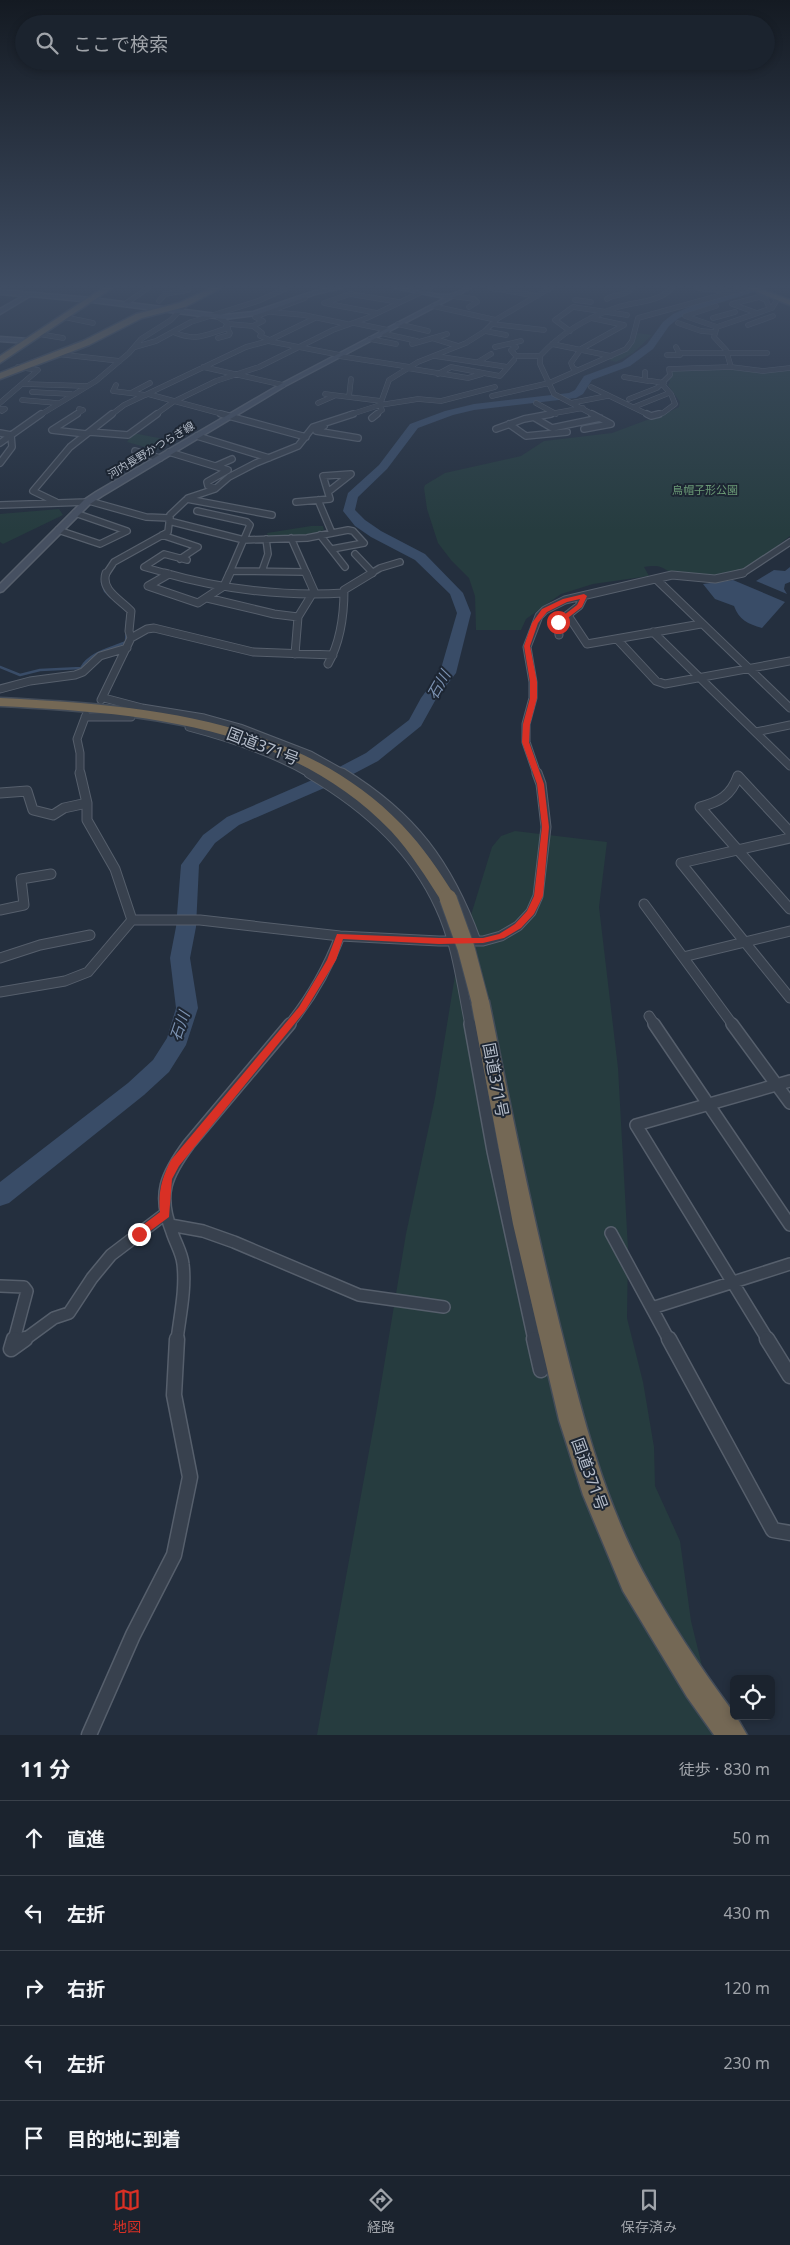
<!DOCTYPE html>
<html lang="ja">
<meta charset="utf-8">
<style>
:root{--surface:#1b232e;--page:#242b36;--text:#f1f3f6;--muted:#a0a4aa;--line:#39404a;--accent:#d93025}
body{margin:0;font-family:"Noto Sans","Noto Sans JP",sans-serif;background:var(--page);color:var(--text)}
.controls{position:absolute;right:15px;bottom:15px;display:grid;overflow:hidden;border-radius:8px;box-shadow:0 2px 8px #0003}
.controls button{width:45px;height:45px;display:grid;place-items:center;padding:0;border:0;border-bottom:1px solid var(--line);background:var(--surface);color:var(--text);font:25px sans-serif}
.stop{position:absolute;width:15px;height:15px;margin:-11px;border:4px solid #d93025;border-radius:50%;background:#fff}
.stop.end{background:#d93025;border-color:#fff;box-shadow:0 1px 5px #0008}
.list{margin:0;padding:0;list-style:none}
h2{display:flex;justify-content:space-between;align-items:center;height:65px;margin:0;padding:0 20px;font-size:21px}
h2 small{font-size:16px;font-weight:400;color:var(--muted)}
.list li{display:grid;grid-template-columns:32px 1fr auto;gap:15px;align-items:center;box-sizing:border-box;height:75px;padding:0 20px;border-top:1px solid var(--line)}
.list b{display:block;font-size:19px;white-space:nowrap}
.list em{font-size:16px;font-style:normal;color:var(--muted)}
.icon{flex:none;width:28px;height:28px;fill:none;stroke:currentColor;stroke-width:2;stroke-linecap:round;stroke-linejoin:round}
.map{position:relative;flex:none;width:790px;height:1735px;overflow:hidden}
.search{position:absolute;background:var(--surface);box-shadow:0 2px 8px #0003;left:15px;right:15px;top:15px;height:55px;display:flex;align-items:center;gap:12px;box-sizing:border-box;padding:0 18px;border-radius:28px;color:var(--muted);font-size:19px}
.sheet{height:440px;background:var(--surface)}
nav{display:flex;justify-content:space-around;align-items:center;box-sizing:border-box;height:70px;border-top:1px solid var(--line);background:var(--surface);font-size:14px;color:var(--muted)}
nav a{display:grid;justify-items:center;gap:2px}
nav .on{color:var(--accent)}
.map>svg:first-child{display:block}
</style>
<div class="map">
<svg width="790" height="1735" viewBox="0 0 790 1735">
<rect width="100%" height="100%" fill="#242f3e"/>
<path fill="#263c3f" d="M637,333l15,2 -19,18 -17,9 -11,-3c15,-7 27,-9 32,-26z
M669,369l121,1v166c-21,16 -44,37 -71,40 -13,2 -29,-2 -42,-3 -15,-1 -11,-10 -33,-6l5,9 -56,8 -32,10 -35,25 -5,11h-45l-1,-34 -6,-18 -18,-18 -13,-17 -11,-34 -3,-21 1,-3 20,-12 76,-17 23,-15 68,-8 59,-22 8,-4 1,-5 -12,-17 2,-3 -3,-8z
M133,433l41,8 -18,9 -29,-8z
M59,509l4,6 -60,29 -3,-2v-28z
M311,526h12l1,4c-17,7 -38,6 -56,6l-1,-3z
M515,831l92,11 -8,65 19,161 10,181 -1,69 16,64 11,65 1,39 25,55 11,80 28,114h-402l60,-327 29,-174 29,-136 23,-141 34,-110 9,-11z"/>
<path fill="#394c67" d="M790,567v15l-5,2 -1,5 3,5 -31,-13 18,-11 11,1z
M733,580l52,22 -23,26c-14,-4 -23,-8 -28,-22l-19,-7 -12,-15z"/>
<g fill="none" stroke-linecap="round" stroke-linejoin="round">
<path stroke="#394c67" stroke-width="2.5" d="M102,582l3,9 6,6
M0,667l20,8 20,-5 41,-2c9,-16 29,-19 45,-26l1,-21"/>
<path fill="#394c67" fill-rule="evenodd" d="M753,288h14l-64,20 -24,10 -10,8 -16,23 -23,17 -38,14 -9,14 -7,4 -102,12 -21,5 -35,13 -31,41 -29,28 -3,13 10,10 16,11 44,23 38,39 8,20 -15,60 -20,26 -15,27 -43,35 -40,21 -99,43 -24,18 -16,22 -3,62 -6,31 8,50 -12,37 -17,27 -25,23 -135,108 -9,3v-24l128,-99 25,-23 14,-22 9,-30 -6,-50 6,-31 5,-62 22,-30 24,-18 99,-43 40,-21 43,-33 12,-22 19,-26 17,-59 -7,-19 -35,-34 -44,-23 -16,-11 -12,-15 5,-18 31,-28 31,-41 35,-13 29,-7 95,-11 6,-3 9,-14 38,-14 25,-18 16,-22 10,-8 23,-10z"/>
<defs>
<path id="street-far5" d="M491,288l46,8
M697,288l29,3
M452,296l22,3 3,3 -8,5
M778,298l-6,10 -55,19 -3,10 12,13 5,17 32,4 27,-3
M607,299c8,-6 15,-1 26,-11
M575,300l16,2
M159,301l6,-7 23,-4 -1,-2
M125,304l23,-16
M433,306l63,14
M716,306l-31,10 32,11
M271,312l33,3 43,9
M377,313l-53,-10 26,-9 49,8
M757,313l-25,-9 27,-7 7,3 3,7 3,1
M64,317l29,6
M218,317l11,7 24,2
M591,318l33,7
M713,318l22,-6
M354,323l34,7
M678,323l23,8 13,1
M398,324l30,7
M492,324l52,6
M748,325l25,-9
M485,331l21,4
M570,331l-15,-11 18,-13 54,8
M173,332c24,10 31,3 55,-4
M381,333l36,8
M39,334l24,4
M218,338l11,-3 1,-2 -4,-7 2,-2
M432,338l26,8
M370,339l26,5
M270,340l-10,-4 2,-3 -9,-7 10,-5 -8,-4 50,-19 -2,-1
M268,341l72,14
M412,344l35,-10
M511,344l5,3 -5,3 5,6h24
M552,344l59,12
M135,347l21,-6 35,-19 67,-21 29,-13
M495,347l26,-6
M679,353h88
M57,354l63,7
M667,355h13l-4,-8
M339,356l71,11
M435,356l73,11
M478,362l13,-8
M203,367l80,18
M407,368l61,10 14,-4
M577,370l-4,-2 -2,-5 10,-14 43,-24
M645,372v8l19,3
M438,374l13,-7 49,9 14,-16
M624,377l24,4
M24,384l63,2
M116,385l-3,6 33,4
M591,387l58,28
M32,392l39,2
M133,392l17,-9
M148,394l78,21
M325,394l56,7
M492,396l57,-13 77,-34 6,-8 6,-23 109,-30
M349,397l2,-18
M629,399l28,-11 13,-13 -1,-6 62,-2
M22,400l35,3
M0,403l38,-33 -20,-3
M318,403l16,-7
M536,403l20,11
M571,403l36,-7
M634,407l35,-14
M0,409h5l-3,2
M40,415l56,-34 33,-28 12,-14 30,-19 12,-13 -1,-2
M75,415l8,-5 -4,-1
M111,415l13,-10 122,-58 22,-6 47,-23
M155,415l18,-13 43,-21 43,-14 74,-37 34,-12 63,-30
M349,415l31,-10 9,-25 29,-18 48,-19 19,-12 12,-12 53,-31
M375,415l7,-5 -2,-5 38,-6 23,2 54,-14
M544,415l39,-7
M594,415l-40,-21 -14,-30v-8c21,-23 48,-39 78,-49 19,-6 40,-4 54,-19
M654,415l9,-2 12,-9 -4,-10 -9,-10"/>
<path id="street-far4" d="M77,414l-25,16 34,4
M221,414l85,23
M647,414l4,2 8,-2
M372,418l5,-4
M535,418l17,10 48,-10
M509,424l17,12 41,-4
M324,426l-8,5 42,7
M496,429l28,-10 27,-5
M584,429l27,-5 -19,-10
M90,432l38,3 29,-21
M0,433l11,2 1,12 -12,16
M197,436l72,22
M0,443l41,-29
M135,451l25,7
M169,452l59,18 -21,12 1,4 8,2
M216,466l16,-7
M187,499l85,16
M318,500l14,33
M89,501l57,16 24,1
M56,502l-23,-11 37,-44 42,-33
M296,502l34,-3 -7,-23 28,-2 -23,18
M0,505l87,-3
M197,511l50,11 3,3 -21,49
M169,521l75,19 63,-2 41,-8 5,1 11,12 -32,6
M58,530l42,14 27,-13 -52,-18
M162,535l36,12 -18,12
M320,535l25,32
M291,538l16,36
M355,554l18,19
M232,571l72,1
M262,571l6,-17 -2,-15
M106,574l8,-12 54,-30 2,-17 18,-17 27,-9 14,-12 27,-14 42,-17 15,-19 40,-13
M169,574l-25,-7 20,-13 23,6
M370,574l10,-6 20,-6
M737,574l6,-1 47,-31"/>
<path id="street-far3" d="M165,573c55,16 121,24 179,20
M169,574l-21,12 50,17 26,-17 6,-13
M656,579l134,129
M584,596l-5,10 -9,7 -1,4 18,27 114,-20
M207,598l67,16 24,3
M653,632l137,134
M559,635l-1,-13 12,-9
M131,638l16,-9 7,-1 99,24 80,3
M617,639l39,42 9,3 125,-23
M295,654l3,-37 16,-26 -8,-18
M328,664c13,-23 16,-48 16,-74l28,-17
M0,689l30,-8 45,-6 8,-3 17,-16 27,-8
M104,698l38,10 62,10 36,10 70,27 34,19
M101,700l30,-62 -2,-7 2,-20c-10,-11 -31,-21 -25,-38
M85,717h46
M189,727c42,11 84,25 122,47
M756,732l34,-7
M80,774v-21l-3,-14 9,-24
M537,774l-11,-32v-18l7,-26v-16l-6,-35 12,-31 6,-6 20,-10 107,-25 43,4 28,-6"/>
<path id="street-far2" d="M80,773l7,30v17l28,49 17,51
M309,773c55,32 104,74 131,134 17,36 22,79 30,118
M342,773c70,43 106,91 134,168
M0,793l27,-2 6,19 20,5 11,-7 23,-5
M790,832l-52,-56c-7,20 -19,26 -38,31l90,102
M790,838l-109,25 109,135
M644,904l89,121
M0,910l24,-5 -3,-26 30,-5
M683,957l107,-26
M0,958l40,-13 50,-10
M0,992l65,-11 23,-9 44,-52h68l140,16 99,5h44l18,-5 17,-10 13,-14 7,-16 8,-69 -5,-43 -4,-11
M649,1016l6,9
M289,1025c22,-27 39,-57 51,-89"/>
<path id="street-far1" d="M470,1024l23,127 41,189
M654,1024l136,201
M732,1024l58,79
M170,1225l33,6 31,11 125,53 85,12
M611,1233l58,107
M0,1286l24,1 3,4 -13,49
M652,1308l138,-44
M24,1340l30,-22 15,-5 23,-35 19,-23 54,-41
M177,1340c3,-25 9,-51 6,-76 -1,-11 -8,-22 -11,-32 -15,-38 -6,-57 17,-88l101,-120
M768,1340l-132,-215 154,-44"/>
<path id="street" d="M14,1339l-3,10 14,-10
M534,1339l7,31
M669,1339l104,191 17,3
M767,1339l23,37
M89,1735l44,-100 41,-80 16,-78 -16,-82 3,-56"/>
<path id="secondary" d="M330,288h11l-26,6 -59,21 -32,4 -132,-17 -62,-6 -30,18v-5l23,-13 -23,-2v-4l92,8 132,17 29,-3 59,-20z
M394,288c17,0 41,8 55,7 8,-1 13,-7 22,-7l-186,98 -183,110 -12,8 -87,87 -3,1v-8l84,-84 12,-8 185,-108 164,-86z
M0,337l28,2 3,2 -3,2 -28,-2z"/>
<path id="highway" d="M103,288h9l-112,75v-7z
M211,288h10l-36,19 -43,11 -53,27 -89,34v-6l83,-32 53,-27 43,-11z
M747,288h11l32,12v5z
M0,698c141,7 298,19 402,127 21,22 38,47 54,73l-2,4 -6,1 -6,-1c-16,-25 -31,-49 -51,-71 -103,-107 -252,-118 -391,-125z
M480,995l6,1 3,5c22,109 44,217 71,325 21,84 42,169 83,246 25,47 59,98 91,141v3h2l11,19h-33l-27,-38 -64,-106 -40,-96 -24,-75 -46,-196 -42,-223 3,-5z"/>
</defs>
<use href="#street-far5" stroke="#565f6c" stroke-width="5.5"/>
<use href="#street-far4" stroke="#565f6c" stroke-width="8"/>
<use href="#street-far3" stroke="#565f6c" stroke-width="9"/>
<use href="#street-far2" stroke="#565f6c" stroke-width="11"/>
<use href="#street-far1" stroke="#565f6c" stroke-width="14"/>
<use href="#street" stroke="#565f6c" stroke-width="17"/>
<use href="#secondary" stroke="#565f6c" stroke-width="3"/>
<use href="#highway" stroke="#434c59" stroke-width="3"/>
<use href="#street-far5" stroke="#38414e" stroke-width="4.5"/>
<use href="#street-far4" stroke="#38414e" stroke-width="5.5"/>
<use href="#street-far3" stroke="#38414e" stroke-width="7"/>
<use href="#street-far2" stroke="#38414e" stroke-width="9"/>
<use href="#street-far1" stroke="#38414e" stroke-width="11"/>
<use href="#street" stroke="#38414e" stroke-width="14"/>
<use href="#secondary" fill="#465061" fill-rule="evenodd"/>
<use href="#highway" fill="#746855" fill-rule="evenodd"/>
<defs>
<path id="highway-bridge" d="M448,898l18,50 14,53"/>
</defs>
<use href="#highway-bridge" stroke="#434c59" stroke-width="19" stroke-linecap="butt"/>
<use href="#highway-bridge" stroke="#746855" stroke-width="17"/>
</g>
<linearGradient id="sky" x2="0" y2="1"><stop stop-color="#141a22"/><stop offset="0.54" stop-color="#3f4d63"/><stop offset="1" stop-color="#3f4d63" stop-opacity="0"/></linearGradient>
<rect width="790" height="531" fill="url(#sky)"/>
<path fill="#d93025" d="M584,594l3,2 -5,11 -22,17 -5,-2 22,-17 3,-6 -13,3 -20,10 -9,11 -8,23 7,36v16l-7,26 -1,18 15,42 5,43 -6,69 -9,18 -13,14 -17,10 -21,5 -44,1 -96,-5 -7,21 -31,51 -126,155 -7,13 -3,38 -27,20h-7l-2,-3 2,-3 25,-19c-2,-21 2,-34 11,-52l128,-153 28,-47 10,-26 102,4h44l16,-4 16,-10 12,-13 7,-15 8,-69 -5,-43 -15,-42 1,-18 7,-26v-16l-6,-36 8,-23 10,-14 21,-10z"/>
<g text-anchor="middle" stroke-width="4" stroke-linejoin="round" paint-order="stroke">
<g font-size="11" fill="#b4bcc9" stroke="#1d2633">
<text transform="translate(151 450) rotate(-31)" y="4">河内長野かつらぎ線</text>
</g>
<g font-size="11" fill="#6b9a76" stroke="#1d2633">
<text x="705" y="494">烏帽子形公園</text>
</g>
<g font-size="15" font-style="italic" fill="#7c92b1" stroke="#1d2633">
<text transform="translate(439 685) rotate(-60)" y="5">石川</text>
<text transform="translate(180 1026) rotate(-71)" y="5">石川</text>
</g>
<g font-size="16" fill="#b4bcc9" stroke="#1d2633">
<text transform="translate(263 746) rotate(21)" y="6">国道371号</text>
<text transform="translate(496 1080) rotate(79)" y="6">国道371号</text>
<text transform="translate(590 1474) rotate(70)" y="6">国道371号</text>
</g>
</g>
</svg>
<div class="controls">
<button><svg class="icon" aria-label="locate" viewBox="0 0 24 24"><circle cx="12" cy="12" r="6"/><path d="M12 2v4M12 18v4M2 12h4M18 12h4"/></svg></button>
</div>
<div class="stop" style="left:558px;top:622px"></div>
<div class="stop end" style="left:139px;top:1234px"></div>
<div class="search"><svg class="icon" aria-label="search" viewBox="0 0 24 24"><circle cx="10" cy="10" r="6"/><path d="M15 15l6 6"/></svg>ここで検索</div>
</div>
<section class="sheet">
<h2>11 分<small>徒歩 · 830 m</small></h2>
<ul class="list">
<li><svg class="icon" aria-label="ahead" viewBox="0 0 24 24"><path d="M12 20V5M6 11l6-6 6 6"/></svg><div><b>直進</b></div><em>50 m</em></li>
<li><svg class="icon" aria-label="left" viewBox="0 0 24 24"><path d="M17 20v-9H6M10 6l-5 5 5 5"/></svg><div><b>左折</b></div><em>430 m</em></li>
<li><svg class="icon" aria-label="right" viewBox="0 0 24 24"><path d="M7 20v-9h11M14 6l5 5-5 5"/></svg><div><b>右折</b></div><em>120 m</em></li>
<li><svg class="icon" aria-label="left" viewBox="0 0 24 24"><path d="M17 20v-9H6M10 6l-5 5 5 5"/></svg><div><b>左折</b></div><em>230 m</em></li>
<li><svg class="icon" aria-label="arrive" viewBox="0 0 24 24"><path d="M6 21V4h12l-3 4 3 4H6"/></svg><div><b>目的地に到着</b></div></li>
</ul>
</section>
<nav>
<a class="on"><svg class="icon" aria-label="map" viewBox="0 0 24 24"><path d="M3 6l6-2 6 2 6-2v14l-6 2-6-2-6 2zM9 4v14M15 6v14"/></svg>地図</a>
<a><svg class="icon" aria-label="directions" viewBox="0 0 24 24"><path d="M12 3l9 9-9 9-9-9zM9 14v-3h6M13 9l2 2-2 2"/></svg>経路</a>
<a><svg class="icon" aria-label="saved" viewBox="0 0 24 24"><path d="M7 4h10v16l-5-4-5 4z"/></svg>保存済み</a>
</nav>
